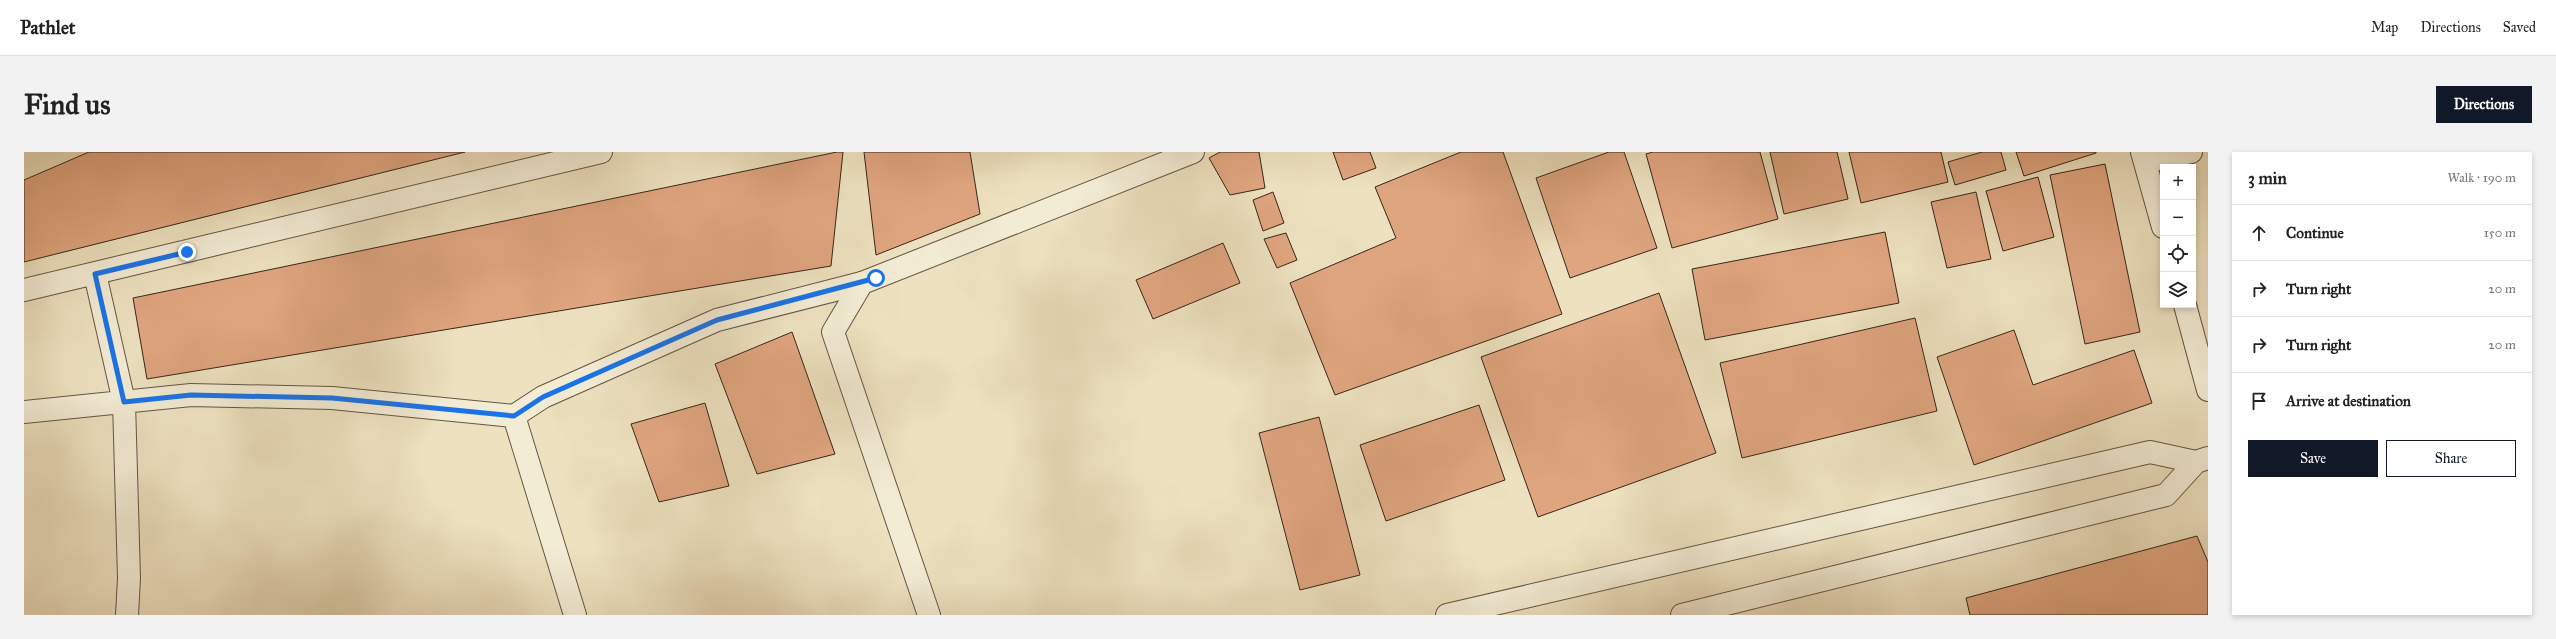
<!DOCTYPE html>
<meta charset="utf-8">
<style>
:root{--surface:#fff;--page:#f2f2f2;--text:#222;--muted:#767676;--line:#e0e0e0;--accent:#111827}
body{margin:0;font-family:"IM FELL Great Primer",serif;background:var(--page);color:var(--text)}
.controls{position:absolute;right:12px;top:12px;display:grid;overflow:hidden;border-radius:0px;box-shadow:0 2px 6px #0003}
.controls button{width:36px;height:36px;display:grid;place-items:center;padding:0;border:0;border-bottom:1px solid var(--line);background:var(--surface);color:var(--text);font:20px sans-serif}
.stop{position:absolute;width:12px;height:12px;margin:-9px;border:3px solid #1a73e8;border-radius:50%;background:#fff}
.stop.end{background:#1a73e8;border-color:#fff;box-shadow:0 1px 4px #0008}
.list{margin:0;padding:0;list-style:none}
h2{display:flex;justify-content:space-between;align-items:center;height:52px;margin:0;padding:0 16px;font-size:17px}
h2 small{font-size:13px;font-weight:400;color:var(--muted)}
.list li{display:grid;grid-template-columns:26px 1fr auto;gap:12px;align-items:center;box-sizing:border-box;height:56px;padding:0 16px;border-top:1px solid var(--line)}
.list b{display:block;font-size:15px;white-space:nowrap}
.list em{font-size:13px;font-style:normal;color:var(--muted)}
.actions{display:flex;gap:8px;padding:12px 16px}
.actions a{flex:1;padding:9px 0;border:1px solid var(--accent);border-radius:0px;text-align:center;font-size:14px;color:var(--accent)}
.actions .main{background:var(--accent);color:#fff}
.icon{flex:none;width:22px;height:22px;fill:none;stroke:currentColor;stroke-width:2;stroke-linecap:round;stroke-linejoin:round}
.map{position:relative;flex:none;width:2184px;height:463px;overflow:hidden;border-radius:0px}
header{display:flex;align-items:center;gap:24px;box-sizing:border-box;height:56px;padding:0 20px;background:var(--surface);border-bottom:1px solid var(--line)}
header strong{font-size:19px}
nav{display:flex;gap:22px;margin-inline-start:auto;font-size:14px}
.intro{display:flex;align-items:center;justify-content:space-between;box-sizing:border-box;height:96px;padding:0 24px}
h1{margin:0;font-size:28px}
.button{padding:10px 18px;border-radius:0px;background:var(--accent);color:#fff;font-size:14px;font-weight:700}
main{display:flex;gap:24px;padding:0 24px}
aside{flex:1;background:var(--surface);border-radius:0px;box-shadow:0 2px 6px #0003}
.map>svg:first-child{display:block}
</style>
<header>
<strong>Pathlet</strong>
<nav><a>Map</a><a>Directions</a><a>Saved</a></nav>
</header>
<div class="intro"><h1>Find us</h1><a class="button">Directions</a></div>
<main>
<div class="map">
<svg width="2184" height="463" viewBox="0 0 2184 463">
<rect width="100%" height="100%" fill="#ede1bf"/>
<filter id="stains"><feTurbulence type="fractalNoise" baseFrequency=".005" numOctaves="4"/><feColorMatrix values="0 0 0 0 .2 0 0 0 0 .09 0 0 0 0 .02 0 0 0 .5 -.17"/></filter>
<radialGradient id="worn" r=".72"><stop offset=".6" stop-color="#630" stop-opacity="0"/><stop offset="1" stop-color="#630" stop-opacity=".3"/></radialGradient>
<path fill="#dfa57f" stroke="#38261b" d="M65,0h376l-441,110v-82z
M813,0h6l-12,114 -684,113 -14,-81z
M840,0h106l10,62 -104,41z
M1196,0h39l6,36 -35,7 -21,-37z
M1309,0h37l6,16 -33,12z
M1437,0h42l59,162 -227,81 -45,-112 106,-45 -21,-51z
M1585,0h15l33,96 -87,30 -34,-100z
M1629,0h107l18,67 -106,29 -26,-94z
M1746,0h67l11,47 -64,15z
M1825,0h92l7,30 -87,21z
M1958,0h19l5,18 -51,15 -7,-23z
M1992,0h80v1l-72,23z
M2081,12l35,168 -55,12 -35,-169z
M2014,25l16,60 -51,14 -17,-60z
M1249,40l11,31 -21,8 -10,-31z
M1952,40l15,67 -44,9 -16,-66z
M1861,80l14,71 -194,37 -13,-71z
M1262,81l11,27 -20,8 -13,-29z
M1199,91l17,40 -87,36 -17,-39z
M1635,141l57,160 -178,64 -57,-160z
M1891,166l22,93 -195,47 -22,-95z
M1990,178l19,55 101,-35 18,53 -178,62 -37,-108z
M768,180l43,122 -78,20 -42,-110z
M681,251l24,83 -70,16 -28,-78z
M1455,253l26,75 -119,41 -26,-76z
M1295,265l41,158 -60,15 -41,-157z
M2173,384l11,26v53h-238l-4,-17z"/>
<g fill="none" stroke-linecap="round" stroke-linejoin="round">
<defs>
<path id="pedestrian" d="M905,463l-96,-283 29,-49 331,-131"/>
<path id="minor" d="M71,122l29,128 5,176 -2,37
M0,260l167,-17 141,3 182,18 29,-19 174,-77 145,-37
M490,264l61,199"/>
<path id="tertiary" d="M2118,0l21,75
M2121,10l46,-10
M0,138l577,-138
M2161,153l23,85
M1423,463l703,-163 46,10 12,-4
M1658,463l484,-120 30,-33"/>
</defs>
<use href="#pedestrian" stroke="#655544" stroke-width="24"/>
<use href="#minor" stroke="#655544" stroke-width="24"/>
<use href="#tertiary" stroke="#655544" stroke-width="24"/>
<use href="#pedestrian" stroke="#f3ecd5" stroke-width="22"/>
<use href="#minor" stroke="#f3ecd5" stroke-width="22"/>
<use href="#tertiary" stroke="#f3ecd5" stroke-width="22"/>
</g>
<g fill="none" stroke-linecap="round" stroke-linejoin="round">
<path stroke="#1a73e8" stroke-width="5" d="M163,100l-92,22 29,128 67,-7 141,3 182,18 29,-19 174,-77 159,-42"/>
</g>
<rect width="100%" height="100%" filter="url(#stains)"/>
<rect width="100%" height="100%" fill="url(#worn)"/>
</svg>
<div class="controls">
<button>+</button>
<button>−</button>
<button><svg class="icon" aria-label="locate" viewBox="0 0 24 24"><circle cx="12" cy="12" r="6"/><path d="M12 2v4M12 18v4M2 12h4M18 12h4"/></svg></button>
<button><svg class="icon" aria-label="layers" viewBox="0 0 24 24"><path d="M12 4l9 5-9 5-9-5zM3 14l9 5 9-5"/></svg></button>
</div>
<div class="stop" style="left:852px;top:126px"></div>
<div class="stop end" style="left:163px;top:100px"></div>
</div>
<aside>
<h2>3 min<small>Walk · 190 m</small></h2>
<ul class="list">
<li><svg class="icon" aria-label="ahead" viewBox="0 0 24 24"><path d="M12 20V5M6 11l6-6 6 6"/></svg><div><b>Continue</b></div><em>150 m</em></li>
<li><svg class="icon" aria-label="right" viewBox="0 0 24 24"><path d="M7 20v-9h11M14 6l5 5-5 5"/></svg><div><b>Turn right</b></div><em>20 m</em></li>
<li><svg class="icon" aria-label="right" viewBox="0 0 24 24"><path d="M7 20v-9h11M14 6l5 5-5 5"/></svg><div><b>Turn right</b></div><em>20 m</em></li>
<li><svg class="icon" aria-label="arrive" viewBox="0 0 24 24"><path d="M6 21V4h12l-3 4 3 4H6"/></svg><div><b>Arrive at destination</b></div></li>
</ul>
<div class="actions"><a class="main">Save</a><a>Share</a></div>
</aside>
</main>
